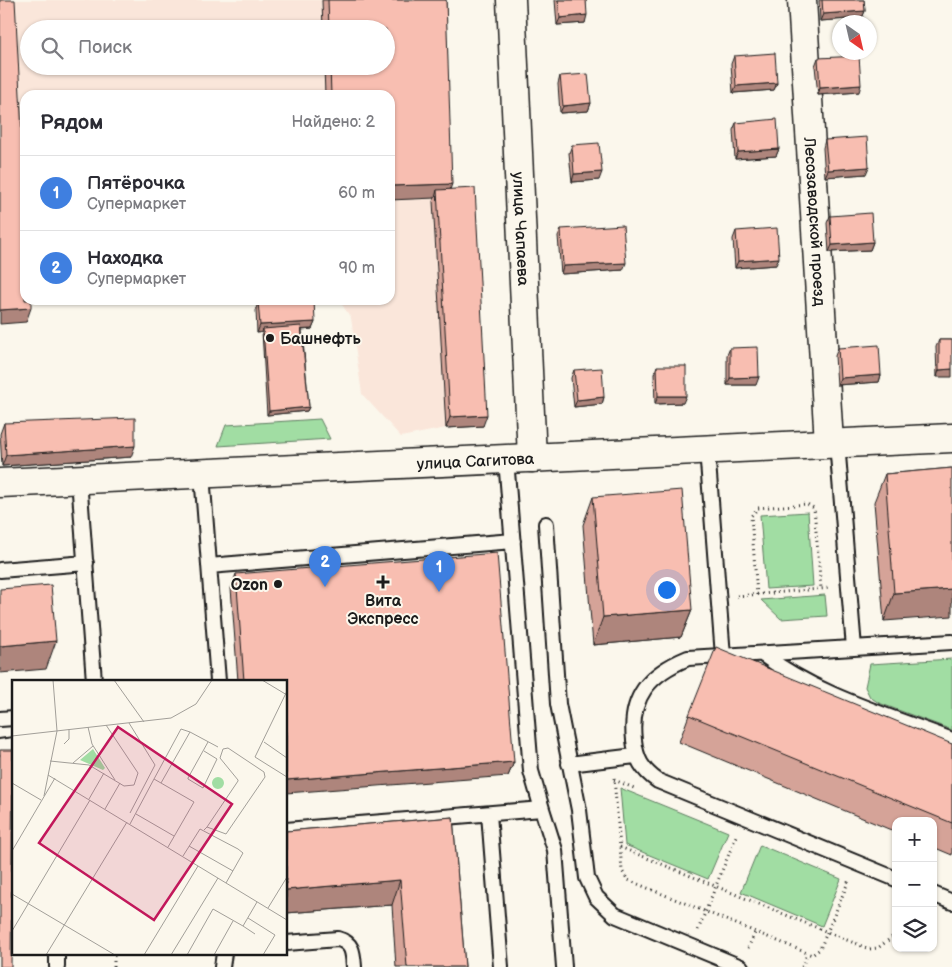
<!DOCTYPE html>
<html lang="ru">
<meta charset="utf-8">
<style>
:root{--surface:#fff;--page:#f2f2f3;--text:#2b2b33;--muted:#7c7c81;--line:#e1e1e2;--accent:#b45309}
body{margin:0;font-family:"Balsamiq Sans",sans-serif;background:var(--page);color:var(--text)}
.controls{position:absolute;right:15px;bottom:15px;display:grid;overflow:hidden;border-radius:10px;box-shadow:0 1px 4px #0004}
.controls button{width:45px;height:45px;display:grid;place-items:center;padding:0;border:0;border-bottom:1px solid var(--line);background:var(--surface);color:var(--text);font:25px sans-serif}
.compass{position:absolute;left:832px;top:15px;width:45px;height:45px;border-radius:50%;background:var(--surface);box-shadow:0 1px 4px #0004;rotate:146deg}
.you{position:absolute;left:666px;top:589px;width:18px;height:18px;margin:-12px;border:4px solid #fff;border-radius:50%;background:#1a73e8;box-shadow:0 0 0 8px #1a73e833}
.badge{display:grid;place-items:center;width:32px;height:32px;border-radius:50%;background:var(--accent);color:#fff;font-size:16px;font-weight:700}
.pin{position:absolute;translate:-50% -41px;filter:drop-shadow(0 1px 2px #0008)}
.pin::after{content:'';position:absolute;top:26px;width:18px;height:15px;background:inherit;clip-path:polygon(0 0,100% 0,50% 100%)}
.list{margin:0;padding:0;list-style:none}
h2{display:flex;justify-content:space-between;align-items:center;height:65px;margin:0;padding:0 20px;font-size:21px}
h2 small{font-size:16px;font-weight:400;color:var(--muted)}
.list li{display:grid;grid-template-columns:32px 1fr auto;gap:15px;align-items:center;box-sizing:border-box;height:75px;padding:0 20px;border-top:1px solid var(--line)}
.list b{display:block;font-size:19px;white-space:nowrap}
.list p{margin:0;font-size:16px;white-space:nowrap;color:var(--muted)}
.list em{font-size:16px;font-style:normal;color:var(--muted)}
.icon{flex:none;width:28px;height:28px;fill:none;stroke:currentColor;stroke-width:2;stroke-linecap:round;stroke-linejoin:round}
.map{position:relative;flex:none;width:952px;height:967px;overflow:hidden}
.search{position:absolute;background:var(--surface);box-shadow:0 1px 4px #0004;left:20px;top:20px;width:375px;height:55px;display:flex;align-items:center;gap:12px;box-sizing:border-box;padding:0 18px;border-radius:28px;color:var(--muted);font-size:19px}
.panel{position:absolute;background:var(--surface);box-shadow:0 1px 4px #0004;left:20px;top:90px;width:375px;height:215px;border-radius:15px}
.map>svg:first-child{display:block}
</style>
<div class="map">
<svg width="952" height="967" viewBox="0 0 952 967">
<rect width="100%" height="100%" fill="#fbf7ec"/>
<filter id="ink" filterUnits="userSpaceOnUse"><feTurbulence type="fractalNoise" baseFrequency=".02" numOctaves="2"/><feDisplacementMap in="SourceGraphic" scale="10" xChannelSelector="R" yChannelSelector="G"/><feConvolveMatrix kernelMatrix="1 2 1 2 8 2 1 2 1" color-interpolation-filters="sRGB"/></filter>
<g filter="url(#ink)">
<path fill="#fae6da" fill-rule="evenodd" d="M0,0h441l6,198 36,228 -37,2 -45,9 -39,-43 -11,-76 -12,-18h51v-205h-365l-1,195 2,32 -26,2zM29,29h357v37h-357z"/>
<path fill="#a1dda3" stroke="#5e7c60" d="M320,419l10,20 -112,7 8,-21z
M808,512l5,74 -47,3 -6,-74z
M825,595l2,21 -46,3 -20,-19z
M952,659v71l-73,-27 -9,-6 -5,-10 5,-23z
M620,788l108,44 -20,47 -83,-34z
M760,845l81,34 -19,47 -81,-34z"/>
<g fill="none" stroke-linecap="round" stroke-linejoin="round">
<defs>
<path id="service" d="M837,443l17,205
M707,449l16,207
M202,474l16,207
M79,479l15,202
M546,524l12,180 21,106 8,68 9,19 19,18 126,52
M209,566l304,-25
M0,570l86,-7
M762,654c56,42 125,61 190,86
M0,719l14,-1
M0,747l14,-2
M569,764l66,-8
M542,809l13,41 9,117
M489,814l12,153
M286,830l256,-21 -11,-38 -25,-312
M896,879l-238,-98c-16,-11 -22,-22 -24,-41 -5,-43 15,-66 54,-82l264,-16
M933,894l19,8
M286,943l52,-4c15,4 15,14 16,28
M57,967v-14
M222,967l2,-14"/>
<g id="minor">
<path id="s1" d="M511,0l21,458"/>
<path id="s2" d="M802,0l27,443"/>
<path id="s3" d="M0,483l952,-45"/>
</g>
</defs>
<use href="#service" stroke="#1c1c1c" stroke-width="18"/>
<use href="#minor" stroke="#1c1c1c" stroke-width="31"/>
<path stroke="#1c1c1c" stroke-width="3" stroke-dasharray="1 4" stroke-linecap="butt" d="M757,595l-6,-79 7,-8 49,-4 7,4 7,81
M737,596l94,-8
M614,778l8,93 6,9 184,75 8,-6 29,-69
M614,780l20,8
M620,847l249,102 9,-1 18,-14
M698,930l39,-96
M748,948l7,-15
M114,967v-14
M802,967l5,-13"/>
<use href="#service" stroke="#fbf7ec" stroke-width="14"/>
<use href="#minor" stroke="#fbf7ec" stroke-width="28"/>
</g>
<path fill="#d5a398" stroke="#1c1c1c" d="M322,0h124l4,189 33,237 -37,2 -13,-227 2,-3 -45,-103h-65l-1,-29h62v-37h-63z
M555,0h31l-1,23 -28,2z
M819,0h45l1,11 -3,7 -42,3z
M734,56l43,27 -3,7 -41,3 -2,-29z
M818,58l41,34 -41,3 -3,-29z
M560,76l31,27 -3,8 -28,2 -2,-29z
M736,123l43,26 -3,7 -41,3 -2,-29z
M825,140l41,34 -41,3 -2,-29z
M572,145l27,35 -27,2 -3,-29z
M830,216l43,26 -3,8 -41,2 -2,-29z
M561,229l62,41 -62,4 -3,-38z
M736,231l40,34 -41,3 -2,-29z
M258,302l57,20 -3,7 -10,1 7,77 -2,4 -40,4 -5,-83 -5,1 -1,-24z
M939,340h13l-15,37 -1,-30z
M730,348l26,37h-29v-30z
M838,348l43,27 -2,7 -42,3 -2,-29z
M657,366l26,37 -28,1 -1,-30z
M574,370l30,27 -2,7 -28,3 -3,-29z
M4,423l127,34 -129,9 -2,-32z
M952,468l-68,153 -10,-119 11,-28z
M593,497l99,113 -11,27 -88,8 -10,-120z
M236,574l278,188 -6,14 -222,-95h-48l-7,-93z
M689,715l263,29v111l-19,-8v-26h-37v11l-217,-90z
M453,817l12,150h-69l-4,-62 -106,8v-82z"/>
<path fill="#ae857c" stroke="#1c1c1c" d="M865,11l-3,7 -42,3 3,-7z
M587,15l-2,8 -28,2 3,-7z
M777,83l-3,7 -41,3 3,-7z
M861,85l-2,7 -41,3 2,-7z
M591,103l-3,8 -28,2 3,-7z
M779,149l-3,7 -41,3 3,-7z
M869,167l-3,7 -41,3 3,-7z
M602,172l-3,8 -27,2 2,-8z
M452,184l-5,14 -10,-8 -2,8 -45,2v-14z
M873,242l-3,8 -41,2 3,-7z
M779,258l-3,7 -41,3 3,-7z
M626,263l-3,7 -62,4 2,-8z
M31,308l-5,14 -26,2v-14z
M315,322l-3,7 -48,3 -1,-3 -1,3 -5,1 3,-8z
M952,369v8h-15l2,-7z
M881,375l-2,7 -42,3 3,-7z
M759,377l-3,8h-29l3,-7z
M658,396h28l-3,7 -28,1z
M604,397l-2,7 -28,3 3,-7z
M309,407l-2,4 -40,4 2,-4z
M487,415l-4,11 -37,2 4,-11z
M135,446l-4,11 -129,9 4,-11z
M952,589v27l-68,5 10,-28z
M692,610l-11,27 -88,8 10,-28z
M56,641l-10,28 -46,4v-27z
M514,762l-6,14 -222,17v-13z
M400,880l-8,25 -106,8v-23z"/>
<path fill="#f8beb1" stroke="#1c1c1c" d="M0,0h15l10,190v110h6v8l-31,2z
M328,0h118l6,184 -62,2v-91h-59l-1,-29h56v-37h-57z
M558,0h28l1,15 -27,3z
M822,0h42l1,11 -42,3z
M775,53l2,30 -41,3 -2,-30z
M859,56l2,29 -41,3 -2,-30z
M588,74l3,29 -28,3 -3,-30z
M777,119l2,30 -41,3 -2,-29z
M867,137l2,30 -41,3 -3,-30z
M599,143l3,29 -28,2 -2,-29z
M475,188l12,227 -37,2 -13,-227z
M871,213l2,29 -41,3 -2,-29z
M623,225l3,38 -63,3 -2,-37z
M777,228l2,30 -41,3 -2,-30z
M287,300h27l1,22 -55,3 -2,-23z
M301,326l8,81 -40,4 -6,-82z
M939,340h13v29l-13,1z
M879,345l2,30 -41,3 -2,-30z
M758,347l1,30 -29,1v-30z
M657,366h29v30h-28z
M602,368l2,29 -27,3 -3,-30z
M135,418v28l-129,9 -2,-32z
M952,468v121l-58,4 -9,-119z
M682,490l10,120 -89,7 -10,-120z
M497,553l17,209 -228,18v-99h-42l-8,-107z
M51,585l5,56 -56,5v-57z
M716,647l236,97v79l-263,-108z
M0,750h13l-2,217h-11z
M453,817l12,150h-58l-7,-87 -114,10v-59z"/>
</g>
<g fill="#1c1c1c" stroke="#fbf7ec" stroke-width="2">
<circle cx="270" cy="338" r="5"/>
<path d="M380.5 574.5h5v5h5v5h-5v5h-5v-5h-5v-5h5z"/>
<circle cx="278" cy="584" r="5"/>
</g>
<g text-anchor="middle" stroke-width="4" stroke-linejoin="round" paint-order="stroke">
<g font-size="16" fill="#1c1c1c" stroke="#fbf7ec">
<text dy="6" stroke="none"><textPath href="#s2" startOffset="222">Лесозаводской проезд</textPath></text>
<text dy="6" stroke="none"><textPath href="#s1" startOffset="229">улица Чапаева</textPath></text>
<text dy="6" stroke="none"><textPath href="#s3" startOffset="476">улица Сагитова</textPath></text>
</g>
<g font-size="16" font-weight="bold" fill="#1c1c1c" stroke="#fbf7ec" text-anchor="start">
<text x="280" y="344">Башнефть</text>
<text x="268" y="590" text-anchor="end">Ozon</text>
<text x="383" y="606" text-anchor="middle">Вита<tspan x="383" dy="18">Экспресс</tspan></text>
</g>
</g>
<g transform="translate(12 680)">
<rect width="275" height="275" fill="#fbf7ec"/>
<path d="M81,69l12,19 -2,2 -23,-10zM200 103a6 6 0 1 1 12 0a6 6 0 1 1-12 0Z" fill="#a1dda3"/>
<path fill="none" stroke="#a29f99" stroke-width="1" d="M102,0l30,42M250,0l25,15M275,11l-32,66 32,20M117,43l26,42 -25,48M76,47l4,17 23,36M0,56l159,-18 25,-14 16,-24M252,62l23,16M52,64l5,-5v-10M192,71l13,8 -14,29 -15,-9v-1l20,-36M38,81l39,4 35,21 10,-1 4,-12 -32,-48M61,83l20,-17M36,95l239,145M142,99l27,-50 9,3M0,103l29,17M149,103l29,-51 28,15M32,116l13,-65 -4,-51M77,119l15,-26M93,129l15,-26M124,134l38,22M118,144l24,-45 40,23 -26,45M192,150l3,-3 31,-46v-1l-18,-22 3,-9 5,-1 36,24 1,5 -39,57 -19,-7M177,166l44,25M0,171l43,-73M171,176l17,-27 38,20 5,4 -17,30M0,214l103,61M256,228l19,-31M236,238l27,17 -12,20M0,251l78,-131M243,254l-12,-8 14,-24M34,275l81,-133M132,275l54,-89M159,275l47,-77M175,275l26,-46 30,17M202,275l19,-34"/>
<path fill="#c2185b" fill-opacity="0.15" stroke="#c2185b" stroke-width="2.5" d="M106,47l114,77 -78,116 -115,-77z"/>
<rect width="275" height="275" fill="none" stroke="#1c1c1c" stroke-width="2.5"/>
</g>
</svg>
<div class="controls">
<button>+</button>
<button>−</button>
<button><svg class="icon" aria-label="layers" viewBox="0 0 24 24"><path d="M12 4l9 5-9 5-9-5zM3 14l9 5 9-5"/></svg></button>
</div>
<svg class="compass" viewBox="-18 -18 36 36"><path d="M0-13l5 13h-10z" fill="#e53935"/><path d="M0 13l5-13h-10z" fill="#7c7c81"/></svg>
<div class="you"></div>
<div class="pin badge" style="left:439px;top:592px;background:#3f7fe0">1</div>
<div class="pin badge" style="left:325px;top:587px;background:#3f7fe0">2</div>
<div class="search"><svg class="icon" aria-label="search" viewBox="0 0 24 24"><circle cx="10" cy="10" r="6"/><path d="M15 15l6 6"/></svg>Поиск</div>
<section class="panel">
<h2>Рядом<small>Найдено: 2</small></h2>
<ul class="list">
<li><span class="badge" style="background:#3f7fe0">1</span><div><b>Пятёрочка</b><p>Супермаркет</p></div><em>60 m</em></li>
<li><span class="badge" style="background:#3f7fe0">2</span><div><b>Находка</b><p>Супермаркет</p></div><em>90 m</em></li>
</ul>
</section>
</div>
